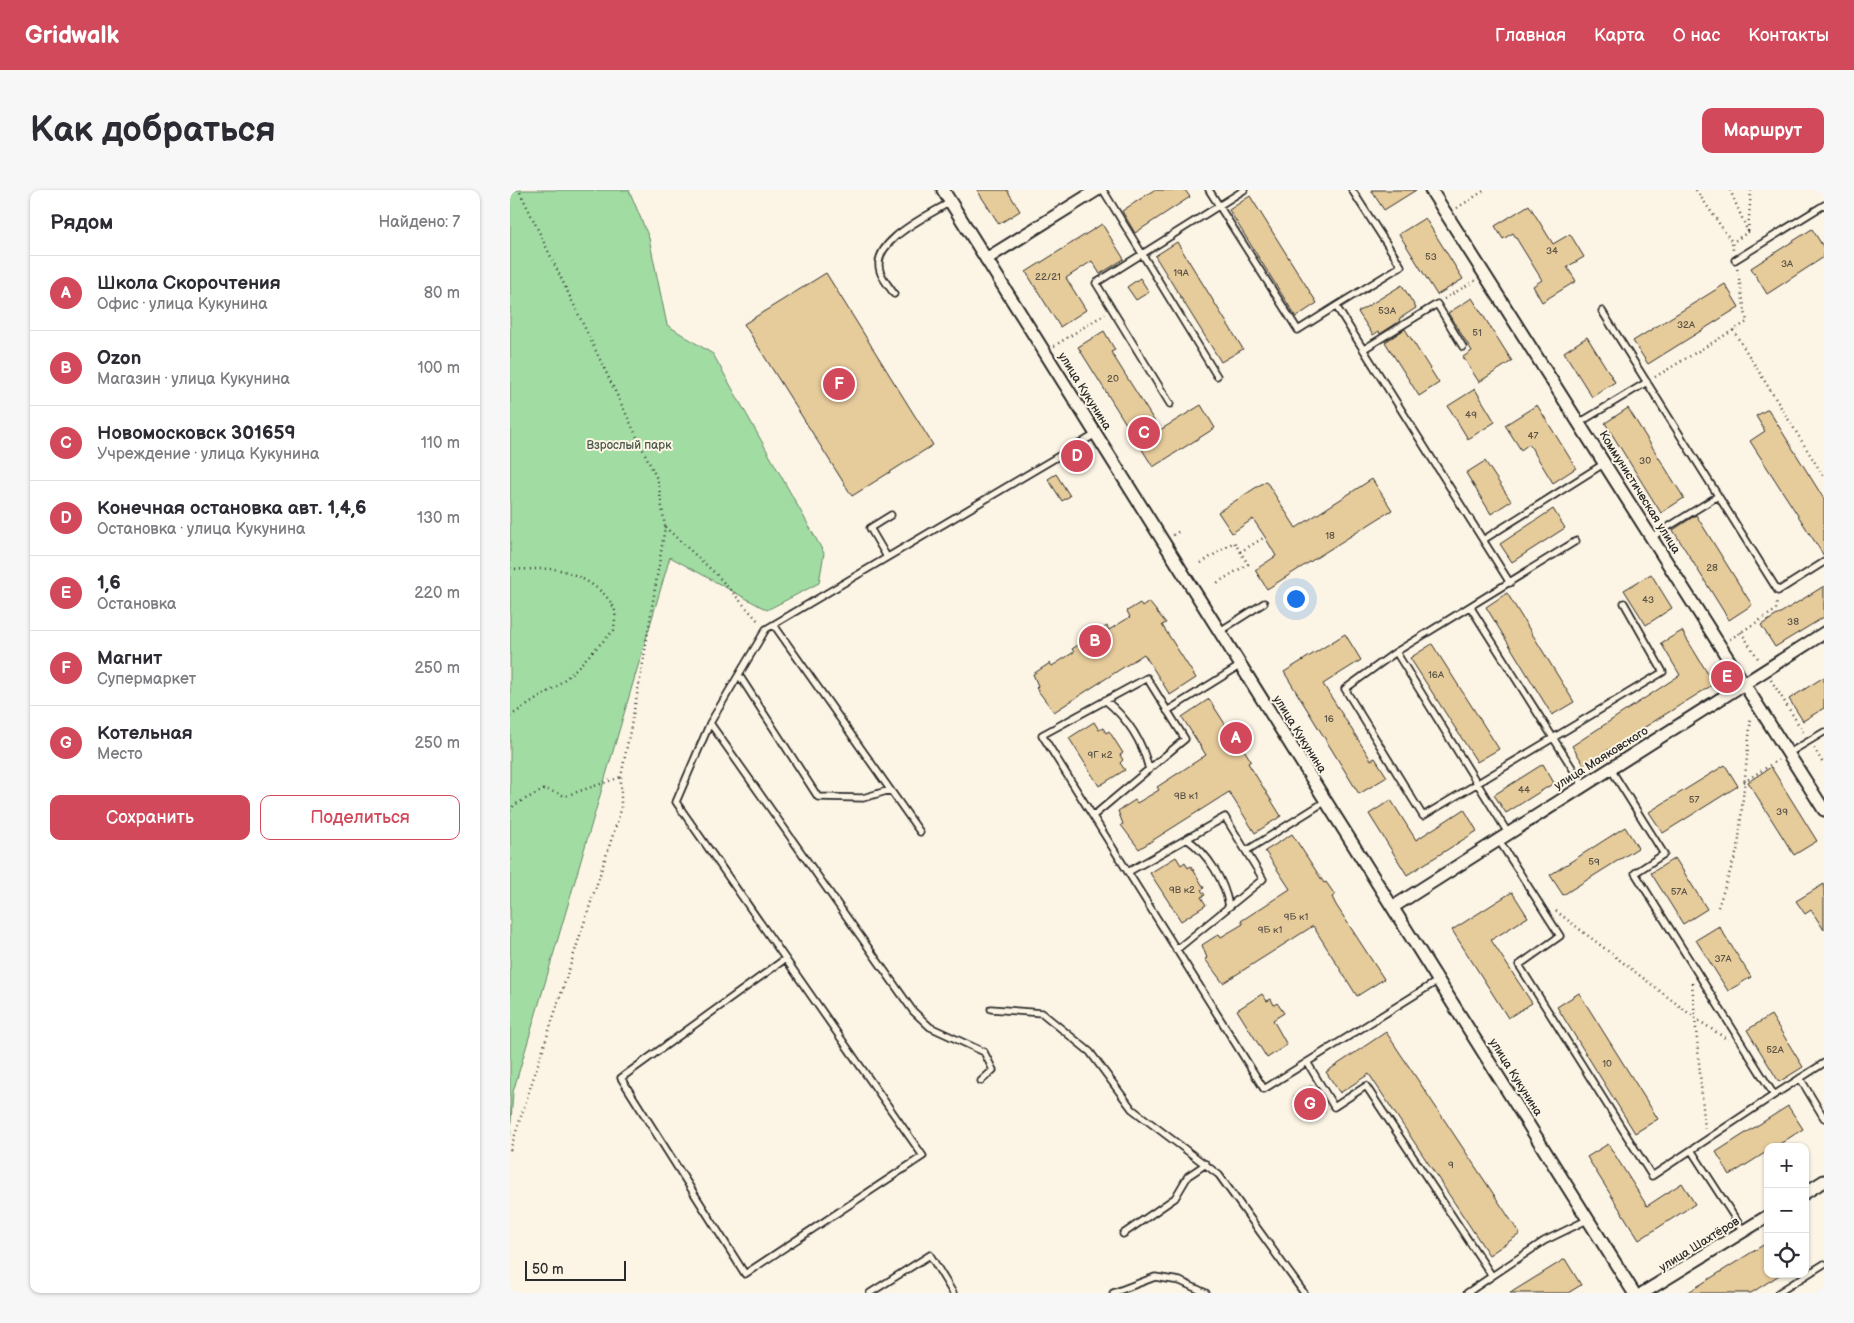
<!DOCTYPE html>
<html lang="ru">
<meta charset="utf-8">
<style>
:root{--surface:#fff;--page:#f7f7f7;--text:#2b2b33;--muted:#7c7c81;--line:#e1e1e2;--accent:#d1495b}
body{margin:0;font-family:"Balsamiq Sans",sans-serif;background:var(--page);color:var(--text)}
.controls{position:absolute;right:15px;bottom:15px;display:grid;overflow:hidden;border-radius:10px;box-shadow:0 1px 4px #0004}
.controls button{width:45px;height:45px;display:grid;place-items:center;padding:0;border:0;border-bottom:1px solid var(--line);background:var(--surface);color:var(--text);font:25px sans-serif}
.scale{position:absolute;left:15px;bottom:12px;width:101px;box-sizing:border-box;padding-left:5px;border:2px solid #2b2b2b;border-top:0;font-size:14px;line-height:18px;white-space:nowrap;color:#2b2b2b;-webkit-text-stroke:4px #fcf5e5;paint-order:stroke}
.you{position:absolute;left:785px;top:408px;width:18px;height:18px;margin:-12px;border:4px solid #fff;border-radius:50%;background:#1a73e8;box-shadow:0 0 0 8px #1a73e833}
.badge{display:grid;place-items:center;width:32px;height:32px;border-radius:50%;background:var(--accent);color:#fff;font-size:16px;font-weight:700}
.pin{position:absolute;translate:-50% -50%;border:2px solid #fff;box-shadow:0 1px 5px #0006}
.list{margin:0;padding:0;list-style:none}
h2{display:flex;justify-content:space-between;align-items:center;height:65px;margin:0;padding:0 20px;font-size:21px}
h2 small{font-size:16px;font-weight:400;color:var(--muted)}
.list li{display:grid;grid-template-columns:32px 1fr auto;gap:15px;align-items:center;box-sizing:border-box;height:75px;padding:0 20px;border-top:1px solid var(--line)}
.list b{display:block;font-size:19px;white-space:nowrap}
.list p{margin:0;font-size:16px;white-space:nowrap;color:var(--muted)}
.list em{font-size:16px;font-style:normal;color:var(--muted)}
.actions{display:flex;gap:10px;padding:15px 20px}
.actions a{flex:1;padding:11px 0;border:1px solid var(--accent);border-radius:10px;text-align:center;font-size:18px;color:var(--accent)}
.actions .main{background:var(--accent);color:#fff}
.icon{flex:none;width:28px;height:28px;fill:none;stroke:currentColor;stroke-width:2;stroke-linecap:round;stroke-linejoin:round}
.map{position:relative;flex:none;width:1314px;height:1103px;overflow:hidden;border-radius:10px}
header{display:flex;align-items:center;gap:30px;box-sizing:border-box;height:70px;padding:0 25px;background:var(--accent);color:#fff}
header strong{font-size:24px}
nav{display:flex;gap:28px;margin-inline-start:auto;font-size:18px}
.intro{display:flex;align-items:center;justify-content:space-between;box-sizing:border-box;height:120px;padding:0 30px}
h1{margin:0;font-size:35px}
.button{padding:12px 22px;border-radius:10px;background:var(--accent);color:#fff;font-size:18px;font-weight:700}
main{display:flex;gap:30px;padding:0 30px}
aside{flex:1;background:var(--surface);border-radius:10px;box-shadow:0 1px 4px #0004}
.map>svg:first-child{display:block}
</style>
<header>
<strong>Gridwalk</strong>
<nav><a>Главная</a><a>Карта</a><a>О нас</a><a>Контакты</a></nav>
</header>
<div class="intro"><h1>Как добраться</h1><a class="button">Маршрут</a></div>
<main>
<aside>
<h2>Рядом<small>Найдено: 7</small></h2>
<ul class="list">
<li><span class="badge">A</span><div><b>Школа Скорочтения</b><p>Офис · улица Кукунина</p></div><em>80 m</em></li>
<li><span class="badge">B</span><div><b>Ozon</b><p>Магазин · улица Кукунина</p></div><em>100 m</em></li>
<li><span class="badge">C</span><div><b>Новомосковск 301659</b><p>Учреждение · улица Кукунина</p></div><em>110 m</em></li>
<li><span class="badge">D</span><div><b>Конечная остановка авт. 1,4,6</b><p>Остановка · улица Кукунина</p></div><em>130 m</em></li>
<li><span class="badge">E</span><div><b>1,6</b><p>Остановка</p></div><em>220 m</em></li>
<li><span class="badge">F</span><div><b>Магнит</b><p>Супермаркет</p></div><em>250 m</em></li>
<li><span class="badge">G</span><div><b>Котельная</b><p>Место</p></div><em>250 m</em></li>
</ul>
<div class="actions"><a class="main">Сохранить</a><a>Поделиться</a></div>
</aside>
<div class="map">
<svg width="1314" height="1103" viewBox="0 0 1314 1103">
<rect width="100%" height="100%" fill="#fcf5e5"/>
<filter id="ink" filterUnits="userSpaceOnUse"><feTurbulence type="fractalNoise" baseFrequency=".02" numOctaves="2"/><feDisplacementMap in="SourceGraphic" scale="10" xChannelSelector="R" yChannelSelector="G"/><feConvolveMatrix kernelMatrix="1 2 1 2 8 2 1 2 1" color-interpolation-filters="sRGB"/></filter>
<g filter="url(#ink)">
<path fill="#a1dca3" stroke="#668467" d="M0,0h119l20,48 18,87 46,29 111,199 -5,30 -52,27 -97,-53 -157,535 -3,44z"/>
<path fill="#e6cb9b" stroke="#2b2b2b" d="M467,0h30l13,21 -21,13z
M644,0h31l5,7 -55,36 -13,-22z
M861,0h45l-32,20z
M740,6l67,107 -21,14 -67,-107z
M1019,15l24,39 17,-10 14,23 -17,10 9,14 -34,21 -9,-16 9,-6 -29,-47 -10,6 -8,-13z
M915,28l38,61 -26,16 -38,-61z
M592,34l22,35 -24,15 -8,-13 -26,17 20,32 -26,17 -34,-55z
M1302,39l12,19v9l-57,37 -16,-26z
M667,52l66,107 -22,13 -66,-106z
M316,83l107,172 -81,51 -108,-172z
M630,88l9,14 -13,8 -9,-13z
M1215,94l14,23 -91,57 -15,-23z
M892,95l14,23 -17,11 1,2 -20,13 -1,-3 -6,4 -15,-23z
M962,108l40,63 -33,21 -16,-25 9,-6 -24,-38z
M895,139l34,54 -20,13 -34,-54z
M594,141l11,19 -4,2 49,78 41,-25 14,23 -62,39 -75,-120z
M1077,147l28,45 -23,15 -28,-45z
M965,199l20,33 -27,17 -20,-33z
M1027,215l39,63 -23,15 -24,-39 -8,6 -16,-25z
M1118,218l56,90 -23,15 -56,-90z
M1258,219l56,90v57l-74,-115 15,-10 -9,-15z
M975,271l26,40 -20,13 -25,-41z
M546,284l14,22 -8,5 -14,-22z
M862,289l20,31 -125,79 -12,-19 21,-14 -11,-19 -12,-18 -21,14 -14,-21 48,-31 30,47z
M1043,319l12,19 -53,34 -12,-18z
M1186,325l56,90 -23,15 -56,-90z
M1141,384l21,34 -26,17 -22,-35z
M1314,396v31l-49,30 -14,-22z
M997,403l67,109 -22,13 -66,-108z
M639,412l17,21 -4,2 34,53 -26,17 -26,-41 -90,58 -18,-24 2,-2 -5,-12 17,-11 2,3 22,-14 -2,-3 35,-23 2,4 21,-13 -3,-6 13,-8 2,4z
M1172,441l32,53 -130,81 -12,-19 108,-71 -19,-32z
M835,444l16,26 -38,24 48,76 4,-2 12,19 -28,17 -75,-122z
M922,454l67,105 -22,13 -67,-104z
M1314,487v31l-21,13 -14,-22z
M699,509l32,50 2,-1 8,13 -3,2 33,53 -26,17 -26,-41 -90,57 -18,-24 2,-1 -5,-13 17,-11 2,3 22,-13 -2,-3 49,-32 -24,-38z
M584,532l5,8 4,-2 3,5 3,-2 14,22 -3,2 3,5 -3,3 5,7 -26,16 -30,-48z
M1033,574l11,19 -48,30 -12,-18z
M1215,575l13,21 -75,47 -14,-21z
M1261,577l46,74 -23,14 -46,-73z
M881,610l25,40 48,-31 13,22 -70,44 -38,-61z
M1115,637l13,21 -75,47 -13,-20z
M782,644l32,49 2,-1 9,13 -3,2 4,8 48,74 -27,17 -44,-70 -90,57 -18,-24 2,-1 -5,-13 17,-11 2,3 22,-13 -2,-3 49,-32 -25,-38z
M666,667l5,8 4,-3 3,6 3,-2 13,22 -3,2 4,5 -4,2 5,8 -25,16 -31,-48z
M1165,668l32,51 -24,15 -32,-51z
M1314,694v46l-13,-20 -6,4 -9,-13z
M1002,702l16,25 -37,23 41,63 -24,15 -56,-88z
M1209,736l32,51 -23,14 -32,-51z
M1069,803l79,126 -23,14 -78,-126z
M752,804l5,7 4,-2 3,6 3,-2 7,10 -11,7 14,25 -20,13 -30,-48z
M1261,825l32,52 -24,15 -32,-52z
M876,842l134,202 -31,21 -120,-181 -29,19 -14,-21z
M801,896l14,26 -16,9 -15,-25z
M1278,916l15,23 -28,18h-7v4l-38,24 -14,-23z
M1098,954l39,62 35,-23 13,21 -56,36 -52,-83z
M1258,1052v32h13l-30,19h-64z
M1055,1069l16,26 -13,8h-58z"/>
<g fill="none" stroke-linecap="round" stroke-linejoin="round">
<defs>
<path id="lane" d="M593,0l114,186
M699,0l89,140 38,-24 174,277
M1225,70l89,-55
M384,104c-4,-7 -12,-15 -14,-23 -10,-30 50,-56 70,-69
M826,116l65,-40 -49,-76
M1092,121l176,280 46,-29
M854,159l73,-45 26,43
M660,214l-74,-121 148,-93
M1069,233l68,-41
M1142,347l66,-41
M973,350l122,-77
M1066,351l-180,111 -51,37 78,127 240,-144 -39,-69
M377,367l-17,-29 21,-13
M961,418l112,177
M264,435l146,207
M710,441l44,-28
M886,462l112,181
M229,485l79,122 45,1 27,-8
M595,510c22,18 38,42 44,70
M657,521l74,-46
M200,533l203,288 17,16 54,25 9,18 -12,11
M1279,563l35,-21
M583,626l92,-77 -38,-61 -105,57 222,354 175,-109
M677,649c22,16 37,41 42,67
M988,649l62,97 -41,29 133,211 122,-81 -139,-222 29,-19 -54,-86
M736,661l80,-50
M618,682l97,-55 38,62 -87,71
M275,769l-164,119 124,196 178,-118 -247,-354 34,-79 56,-94 330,-195
M481,819l51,4 48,39 42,57 87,66 85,118
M797,872l27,45 32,-21 126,190
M1290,888l24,40
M1264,905l50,-32
M1181,960l53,82
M613,1044l52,-36 13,-22 18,-12
M360,1103l60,-38 23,38
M603,1103l42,-16 25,4 26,12
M957,1103l77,-52 45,-22
M1268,1103l46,-29"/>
<path id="street" d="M433,0l691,1103
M921,0l393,620
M476,69l111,-69
M883,717l431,-274
M1295,1003l19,-12
M1133,1103l125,-77"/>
</defs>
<use href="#lane" stroke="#2b2b2b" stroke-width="9"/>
<use href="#street" stroke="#2b2b2b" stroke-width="15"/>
<path stroke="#2b2b2b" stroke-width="2.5" stroke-dasharray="1 4" stroke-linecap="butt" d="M1186,0l36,52 1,8
M1220,0l18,42 -15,10
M947,18l28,-18
M1238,41l3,-41
M934,109l32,-19
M1223,140l91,147
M544,156l51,-32
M1145,187l92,-55 -10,-54
M155,337l51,47 44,49
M663,345l8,-5
M730,362l25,-15
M691,373l33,-21 14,22 -33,20
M0,378c15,3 28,0 43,1 19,1 56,21 62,42 1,5 -1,14 -1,19l-43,44 -17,14 -44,28
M1231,442l18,28
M1220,449l46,-29 1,-10
M1261,490l34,55
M1304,558l10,17
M1234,592l34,-22
M0,621l4,-6 31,-16 20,7 56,-19
M1208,717l20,-59 13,-131
M1046,721l139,107 33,22
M1182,793l13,147
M0,960l111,-340v-33l21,-108 23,-142 -7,-46 -139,-291"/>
<use href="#lane" stroke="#fcf5e5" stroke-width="5.5"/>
<use href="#street" stroke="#fcf5e5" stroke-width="11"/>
</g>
</g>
<g text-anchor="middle" stroke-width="4" stroke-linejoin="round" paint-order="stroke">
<g font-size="10" fill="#5a5347">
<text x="1042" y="64">34</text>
<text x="921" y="70">53</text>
<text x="1277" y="77">3А</text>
<text x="671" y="86">19А</text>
<text x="538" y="90">22/21</text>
<text x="877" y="124">53А</text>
<text x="1176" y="138">32А</text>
<text x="967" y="146">51</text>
<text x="603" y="192">20</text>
<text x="961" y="228">49</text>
<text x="1023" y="249">47</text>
<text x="1135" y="274">30</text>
<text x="820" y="349">18</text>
<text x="1202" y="381">28</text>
<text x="1138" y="413">43</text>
<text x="1283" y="435">38</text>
<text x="926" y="488">16А</text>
<text x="819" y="532">16</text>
<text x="590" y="568">9Г к2</text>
<text x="1014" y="603">44</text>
<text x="676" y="609">9В к1</text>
<text x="1184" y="613">57</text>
<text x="1272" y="625">39</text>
<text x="1084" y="675">59</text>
<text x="672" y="703">9В к2</text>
<text x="1169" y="705">57А</text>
<text x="786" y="730">9Б к1</text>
<text x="760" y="743">9Б к1</text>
<text x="1213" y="772">37А</text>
<text x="1265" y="863">52А</text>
<text x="1097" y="877">10</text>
<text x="941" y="978">9</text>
</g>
<g font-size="12" fill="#2b2b2b" stroke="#fcf5e5">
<text transform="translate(575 201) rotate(58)" y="4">улица Кукунина</text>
<text transform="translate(1130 302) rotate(58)" y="4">Коммунистическая улица</text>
<text transform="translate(790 544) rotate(58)" y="4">улица Кукунина</text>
<text transform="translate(1091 568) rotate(-32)" y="4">улица Маяковского</text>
<text transform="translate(1006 887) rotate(58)" y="4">улица Кукунина</text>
<text transform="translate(1189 1054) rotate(-32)" y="4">улица Шахтёров</text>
</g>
<g font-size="12" fill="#485749" stroke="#fcf5e5">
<text x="119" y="259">Взрослый парк</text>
</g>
</g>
</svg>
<div class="controls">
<button>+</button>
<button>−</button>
<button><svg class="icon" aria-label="locate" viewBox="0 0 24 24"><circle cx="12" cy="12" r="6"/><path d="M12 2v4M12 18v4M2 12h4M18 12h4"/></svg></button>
</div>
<div class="scale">50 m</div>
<div class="you"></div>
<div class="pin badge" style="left:726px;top:548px">A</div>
<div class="pin badge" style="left:585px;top:451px">B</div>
<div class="pin badge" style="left:634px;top:243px">C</div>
<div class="pin badge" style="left:567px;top:266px">D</div>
<div class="pin badge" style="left:1217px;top:487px">E</div>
<div class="pin badge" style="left:329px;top:194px">F</div>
<div class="pin badge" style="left:800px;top:914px">G</div>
</div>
</main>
